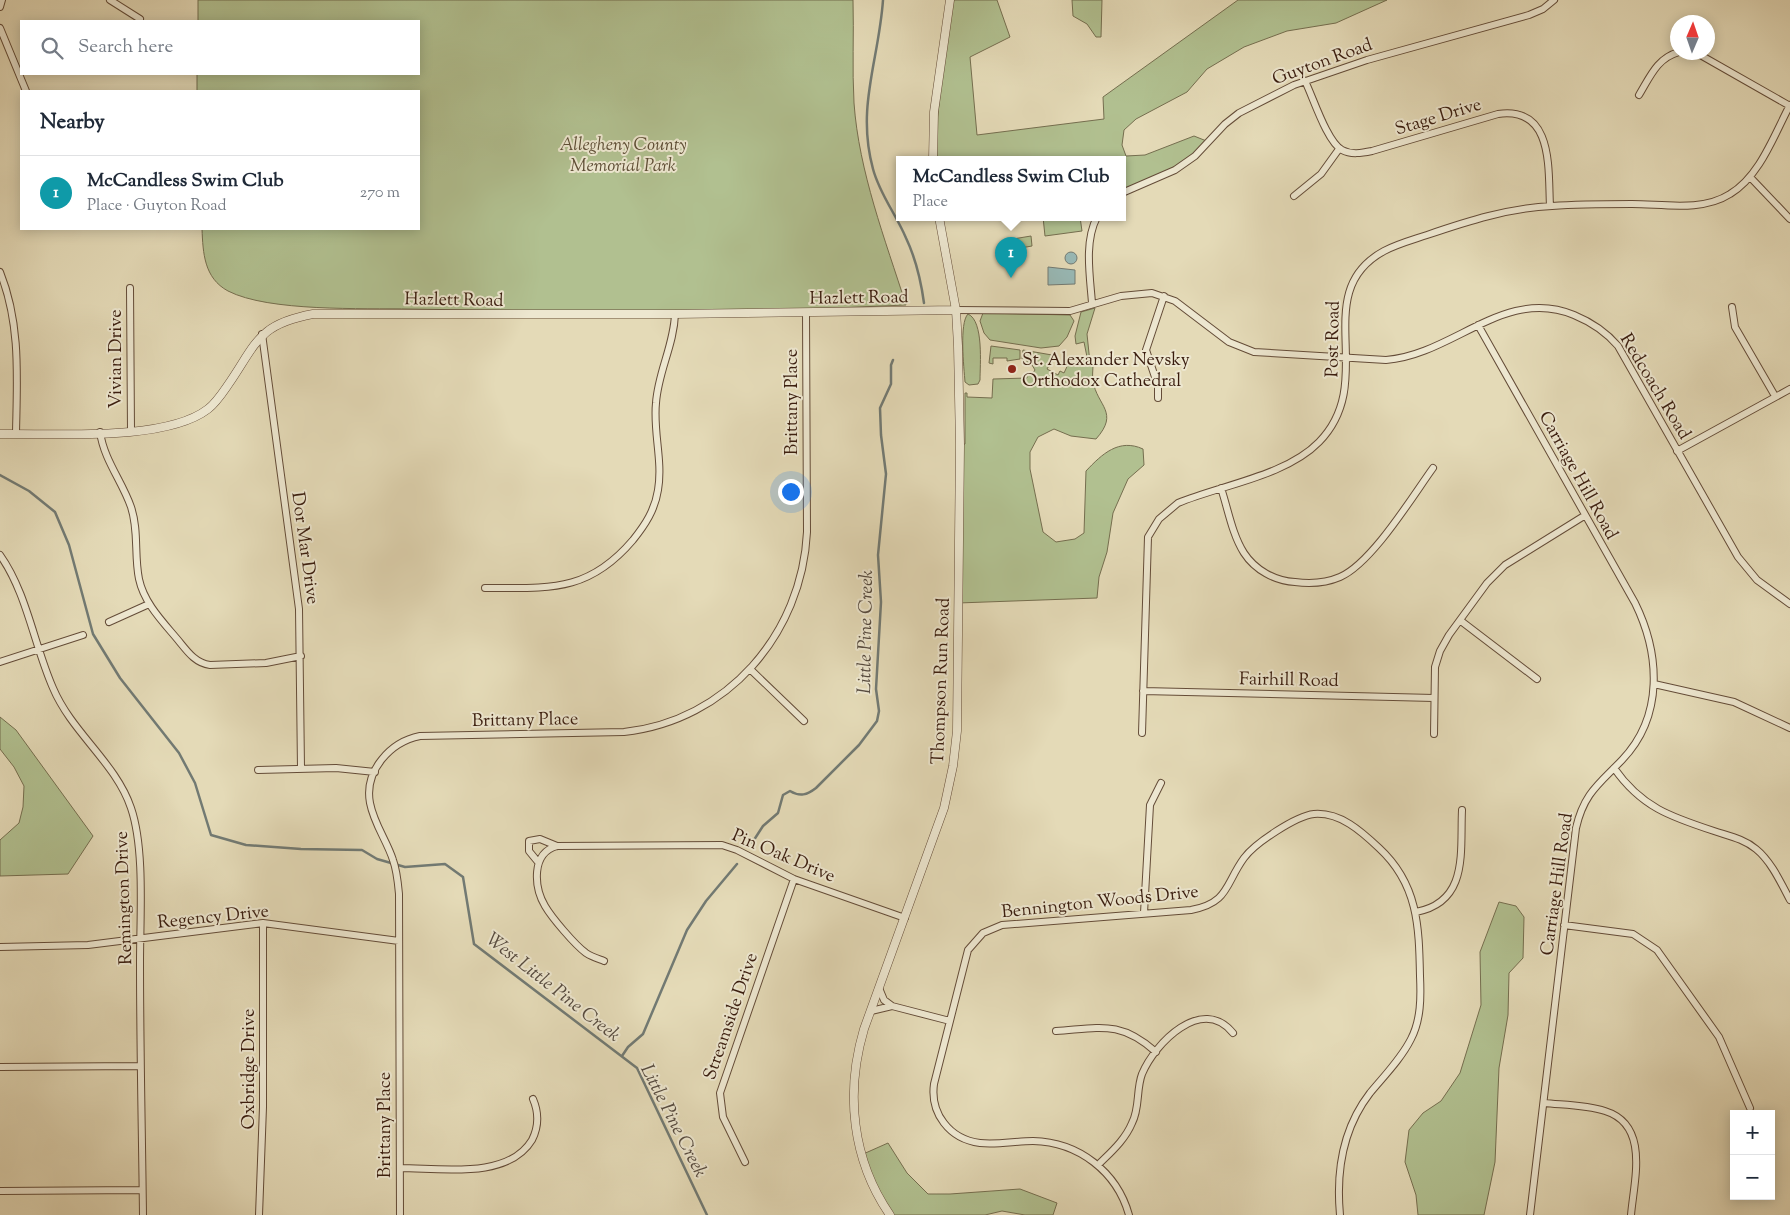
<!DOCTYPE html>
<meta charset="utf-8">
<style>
:root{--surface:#fff;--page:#f2f2f3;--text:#1f2937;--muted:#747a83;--line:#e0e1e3;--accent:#8f2418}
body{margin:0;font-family:"Sorts Mill Goudy",serif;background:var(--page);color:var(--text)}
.controls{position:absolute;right:15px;bottom:15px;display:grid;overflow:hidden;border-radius:0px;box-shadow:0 2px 12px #0003}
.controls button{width:45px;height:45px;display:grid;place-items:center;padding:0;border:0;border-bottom:1px solid var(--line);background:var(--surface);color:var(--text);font:25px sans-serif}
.compass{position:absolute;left:1670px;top:15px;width:45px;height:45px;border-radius:50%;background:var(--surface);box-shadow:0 2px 12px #0003;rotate:2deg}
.you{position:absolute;left:790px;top:491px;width:18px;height:18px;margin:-12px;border:4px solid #fff;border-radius:50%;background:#1a73e8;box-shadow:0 0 0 8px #1a73e833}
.badge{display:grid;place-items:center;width:32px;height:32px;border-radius:50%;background:var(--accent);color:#fff;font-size:16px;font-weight:700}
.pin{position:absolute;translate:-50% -41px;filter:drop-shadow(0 1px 2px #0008)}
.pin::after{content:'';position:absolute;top:26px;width:18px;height:15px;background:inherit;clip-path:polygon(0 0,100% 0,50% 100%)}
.popup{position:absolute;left:896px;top:156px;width:230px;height:65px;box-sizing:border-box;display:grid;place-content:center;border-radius:0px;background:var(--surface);filter:drop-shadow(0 1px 4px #0005);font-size:16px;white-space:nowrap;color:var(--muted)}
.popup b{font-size:19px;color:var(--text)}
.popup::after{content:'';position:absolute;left:50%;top:100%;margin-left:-10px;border:10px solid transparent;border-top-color:var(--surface)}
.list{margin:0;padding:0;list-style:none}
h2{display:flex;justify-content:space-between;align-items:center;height:65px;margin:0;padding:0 20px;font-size:21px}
h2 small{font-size:16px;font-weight:400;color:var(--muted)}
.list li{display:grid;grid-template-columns:32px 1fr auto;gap:15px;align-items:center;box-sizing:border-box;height:75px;padding:0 20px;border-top:1px solid var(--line)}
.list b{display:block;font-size:19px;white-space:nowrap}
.list p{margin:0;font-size:16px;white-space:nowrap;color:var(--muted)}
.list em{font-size:16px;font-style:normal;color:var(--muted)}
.icon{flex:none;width:28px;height:28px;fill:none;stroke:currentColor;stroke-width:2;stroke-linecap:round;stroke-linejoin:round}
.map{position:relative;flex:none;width:1790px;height:1215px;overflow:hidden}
.search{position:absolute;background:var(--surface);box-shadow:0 2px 12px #0003;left:20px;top:20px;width:400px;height:55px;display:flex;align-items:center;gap:12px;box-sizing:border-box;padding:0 18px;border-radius:0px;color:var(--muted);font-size:19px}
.panel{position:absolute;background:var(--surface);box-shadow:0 2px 12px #0003;left:20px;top:90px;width:400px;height:140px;border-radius:0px}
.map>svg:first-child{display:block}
</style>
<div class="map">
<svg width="1790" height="1215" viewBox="0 0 1790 1215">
<rect width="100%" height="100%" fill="#e4dab7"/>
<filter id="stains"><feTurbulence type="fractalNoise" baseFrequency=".004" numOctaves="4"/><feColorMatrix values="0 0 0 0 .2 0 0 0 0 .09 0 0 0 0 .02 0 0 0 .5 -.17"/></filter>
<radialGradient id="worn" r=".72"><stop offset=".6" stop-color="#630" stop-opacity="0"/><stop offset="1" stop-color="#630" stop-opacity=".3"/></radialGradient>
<path fill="#b1c090" stroke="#756e4f" d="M198,0h655c1,34 -1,69 1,103 5,69 31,136 52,202 -165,8 -330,7 -495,4 -48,-1 -142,3 -183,-18 -24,-13 -25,-38 -26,-62h217v-138h-222v-17h222v-53h-221z
M950,0h47l13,37 -40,20 7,78 127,-16 -1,-22 135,-97h149l-51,23 -49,8 -43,16 -37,22 -20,23 -51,27 -12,11 -2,15 4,11 19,-1 49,-19 15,6 -26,23 -61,28v-34h-189z
M1072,0h30l-1,37h-5l-9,-13 -14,-8z
M1043,217h37l2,14 -37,5z
M1031,236l1,10 -23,4 -2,-10z
M1095,308l-8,26 3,29 3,2c0,5 -1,11 0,16 4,25 27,31 3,58l-25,-3 -17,-7 -16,8 -8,15v17l13,63 13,10 19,-3 9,-6 2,-62c16,-17 33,-33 57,-22l1,16 -16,14 -15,34 -6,39 -8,25 -2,21 -139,5 2,-158 5,-1v-51h2v4l25,1 1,-19 34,-1v-4h5l3,-4 -3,-5 -5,-1v-5h-5l1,-9 29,5 2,2 -7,12 11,6 2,-4 4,2 7,-15 16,-1 -3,-15 -8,2 -1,-8 6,-24z
M983,313l87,2 4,6 -7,16 -8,9 -18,2 -51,-8 -6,-7 -4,-12z
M968,314c16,7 12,51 12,66l-2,4 -9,1 -4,-3c-1,-14 -6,-59 3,-68z
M991,346l29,4v9l-13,2v-3h-14v6l-4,-1z
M0,717l16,13 77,106 -25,38 -68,2v-36l19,-17 4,-16 1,-21 -10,-19 -14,-18z
M1499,902l17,4 8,11 -1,41 -14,15 -1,42 -9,53 -4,94 -11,53h-66l-2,-20 -11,-33 4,-32 14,-17 18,-12 19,-28 21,-68 -1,-53z
M888,1143l19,30 21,21h22l70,-5 37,14 -4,12h-28l-23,-4 -17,4h-95l-29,-60z"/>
<path fill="#98b9b6" stroke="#727a73" d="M1065 258a6 6 0 1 1 12 0a6 6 0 1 1-12 0Z
M1048,267l27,3v14l-27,1z"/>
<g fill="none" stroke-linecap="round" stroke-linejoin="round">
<path stroke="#727a73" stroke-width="2.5" d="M883,0c-4,60 -27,107 -10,169 7,26 23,45 33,69 10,21 15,43 18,65
M0,475l29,16 26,21 14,33 24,89 27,44 59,75 16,30 16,52 35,10 55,4 61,1 15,9 28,8 40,-3 18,13 11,67 163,124 70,147
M752,843l11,-17 15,-13 5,-18 7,-4c10,6 17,4 26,-3l43,-43 18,-24 2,-10 -3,-22 5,-87 -3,-47 8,-81 -5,-39 -1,-27 11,-24v-19l2,-5
M622,1056l6,-9 15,-13 44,-104 19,-29 31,-37"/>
<defs>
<path id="minor" d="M110,0l30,19
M0,7l2,-7
M0,28l26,63
M1695,52l95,54
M1305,81c8,16 22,61 37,69 9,5 20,3 30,1l126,-37c56,-8 50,55 52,92
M1639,95c11,-18 18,-37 40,-43
M1750,177l40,42
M1122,193l53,-23 20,-14 30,-32 14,-11 55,-28 73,-25 162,-45 14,-6 11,-9
M1294,196l27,-22 18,-25
M0,272c21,52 17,107 16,161
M130,288l1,143
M1092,303c-2,-27 -8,-61 5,-86
M1732,307l3,20 40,69
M956,310l114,1 51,-15 31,-3 23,8 54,41 25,10 132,8c67,-5 119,-74 188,-45 17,7 32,17 44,31l120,211 19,23 33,24
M1478,325l157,278c25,51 29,113 -13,157 -23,24 -38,33 -46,68l-46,387
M262,334l37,275 2,159
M1158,398v-12l-12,-36 18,-54
M100,432c4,28 22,49 31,75 8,24 3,48 8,72 5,24 24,43 39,61 9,11 17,23 32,25l56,-2 35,-7
M1677,451l113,-62
M1221,488c7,21 11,46 23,65 11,17 31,28 51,29 15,2 31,1 45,-5 32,-14 72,-80 93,-109
M0,555c27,38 34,90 53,133 19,45 63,75 78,120 14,41 9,109 9,154 0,84 2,169 3,253
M485,588c64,0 103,5 148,-48 12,-15 22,-30 25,-50 5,-29 -5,-58 -2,-87 2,-31 18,-58 19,-89
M1461,621l76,58
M109,622l40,-18
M0,662l83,-27
M750,669l54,52
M1654,684l80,18 56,26
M1143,691l291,7
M1142,733l6,-196 11,-18 19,-16c43,-18 108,-27 141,-61 61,-62 -12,-149 65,-191 13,-7 28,-11 43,-16 41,-14 82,-27 125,-29 27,-2 53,-2 80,-2 31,0 70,8 98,-10 30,-18 44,-59 60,-89
M1434,734l1,-67 5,-16 9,-16 38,-52 18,-18 79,-49
M1614,768c27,39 57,49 100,63 15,5 30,8 42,18 15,12 25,34 34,51
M258,770l78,-2 39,4
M538,862l-9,-11v-10l11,-2 17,7
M1416,912c53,-10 44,-60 46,-102
M1144,913l6,-108 11,-22
M1564,925l69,9 24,16 62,87 31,71
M0,947l88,-2 175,-22 136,18
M604,961c-5,-2 -12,-4 -18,-8 -11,-8 -34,-35 -41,-47 -11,-19 -14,-53 12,-60l165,-1 15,5 57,29 111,39
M879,988l5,12 8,6
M871,1011l21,-5 58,15
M1056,1031c44,-3 64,-11 100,21
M0,1067l140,-1
M1544,1103c19,2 42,2 61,8 45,14 29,69 26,104
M745,1162l-22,-45 -3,-24 74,-214
M1098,1165c13,-13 27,-25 34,-42 8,-15 4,-33 10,-49 13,-31 60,-79 91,-41
M400,1168c40,0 108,12 132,-28 7,-14 7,-27 1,-41
M0,1191l142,-1
M259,1215l4,-108v-184
M400,1215l-1,-321c-1,-11 -2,-23 -6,-34 -6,-19 -19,-36 -23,-57 -6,-32 20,-61 50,-67l204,-4c103,-11 178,-98 183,-200l-1,-220
M1129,1215c-12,-43 -50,-73 -96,-74 -17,0 -36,4 -53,2 -31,-4 -50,-30 -46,-59l34,-134 15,-17 19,-8 189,-15c38,-7 34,-26 53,-52 11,-15 52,-42 70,-44 26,-2 47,17 65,34 39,36 40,78 41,128 1,21 1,44 -9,63 -10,20 -27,37 -41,54 -27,35 -34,79 -30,122"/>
<path id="tertiary" d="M933,159l1,-47 16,-112
M0,434c54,-1 165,8 208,-25 9,-7 15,-17 22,-27 27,-40 29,-58 83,-68h362l281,-4
M890,1215c-38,-55 -45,-122 -26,-186l80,-221 9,-42 4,-35 3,-286 -2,-99 -2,-36 -17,-93"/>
</defs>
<use href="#minor" stroke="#644c38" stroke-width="8"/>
<use href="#tertiary" stroke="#644c38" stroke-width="9"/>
<use href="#minor" stroke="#ede7d0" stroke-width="6"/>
<use href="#tertiary" stroke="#ede7d0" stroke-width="8"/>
</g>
<circle fill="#8f2418" stroke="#ede7d0" stroke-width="2" cx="1012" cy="369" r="5"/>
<g text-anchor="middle" stroke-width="4" stroke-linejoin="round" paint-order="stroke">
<g font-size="18" fill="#391c0e" stroke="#ede7d0">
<text transform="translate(1322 61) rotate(-20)" y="6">Guyton Road</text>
<text transform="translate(1438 116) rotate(-17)" y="6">Stage Drive</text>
<text transform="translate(859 297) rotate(-1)" y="6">Hazlett Road</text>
<text transform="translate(454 299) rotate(1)" y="6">Hazlett Road</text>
<text transform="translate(1332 339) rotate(-89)" y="6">Post Road</text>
<text transform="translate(115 359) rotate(-90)" y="6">Vivian Drive</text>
<text transform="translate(1656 386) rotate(59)" y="6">Redcoach Road</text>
<text transform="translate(791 402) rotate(-90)" y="6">Brittany Place</text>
<text transform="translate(1579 475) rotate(61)" y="6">Carriage Hill Road</text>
<text transform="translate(306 548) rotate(82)" y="6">Dor Mar Drive</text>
<text transform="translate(1289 679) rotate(1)" y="6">Fairhill Road</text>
<text transform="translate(940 681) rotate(-88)" y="6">Thompson Run Road</text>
<text transform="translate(525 719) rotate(-1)" y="6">Brittany Place</text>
<text transform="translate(784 855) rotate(23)" y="6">Pin Oak Drive</text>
<text transform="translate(1556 884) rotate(-82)" y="6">Carriage Hill Road</text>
<text transform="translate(123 898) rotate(-92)" y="6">Remington Drive</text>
<text transform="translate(1100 901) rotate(-6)" y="6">Bennington Woods Drive</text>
<text transform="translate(213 916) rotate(-6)" y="6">Regency Drive</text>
<text transform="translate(730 1016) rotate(-71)" y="6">Streamside Drive</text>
<text transform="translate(248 1069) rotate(-90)" y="6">Oxbridge Drive</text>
<text transform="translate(384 1125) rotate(-90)" y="6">Brittany Place</text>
</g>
<g font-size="18" font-style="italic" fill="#5d4d35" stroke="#ede7d0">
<text x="623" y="150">Allegheny County<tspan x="623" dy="21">Memorial Park</tspan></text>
</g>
<g font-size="18" fill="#391c0e" stroke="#ede7d0" text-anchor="start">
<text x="1022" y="365">St. Alexander Nevsky<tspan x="1022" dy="21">Orthodox Cathedral</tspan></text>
</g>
<g font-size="19" font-style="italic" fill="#564b40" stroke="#ede7d0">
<text transform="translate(864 632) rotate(-89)" y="7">Little Pine Creek</text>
<text transform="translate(554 986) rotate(38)" y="7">West Little Pine Creek</text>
<text transform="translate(675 1120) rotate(63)" y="7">Little Pine Creek</text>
</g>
</g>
<rect width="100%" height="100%" filter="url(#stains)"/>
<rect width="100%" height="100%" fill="url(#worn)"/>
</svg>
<div class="controls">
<button>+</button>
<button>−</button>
</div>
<svg class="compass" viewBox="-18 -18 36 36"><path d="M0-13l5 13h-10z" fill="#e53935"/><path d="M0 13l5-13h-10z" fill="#747a83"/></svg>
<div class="you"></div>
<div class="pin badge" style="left:1011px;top:278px;background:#0f9aa8">1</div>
<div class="popup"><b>McCandless Swim Club</b>Place</div>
<div class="search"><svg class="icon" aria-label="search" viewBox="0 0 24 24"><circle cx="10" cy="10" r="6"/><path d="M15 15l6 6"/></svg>Search here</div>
<section class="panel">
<h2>Nearby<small></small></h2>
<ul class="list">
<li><span class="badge" style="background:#0f9aa8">1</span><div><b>McCandless Swim Club</b><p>Place · Guyton Road</p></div><em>270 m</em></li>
</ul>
</section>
</div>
